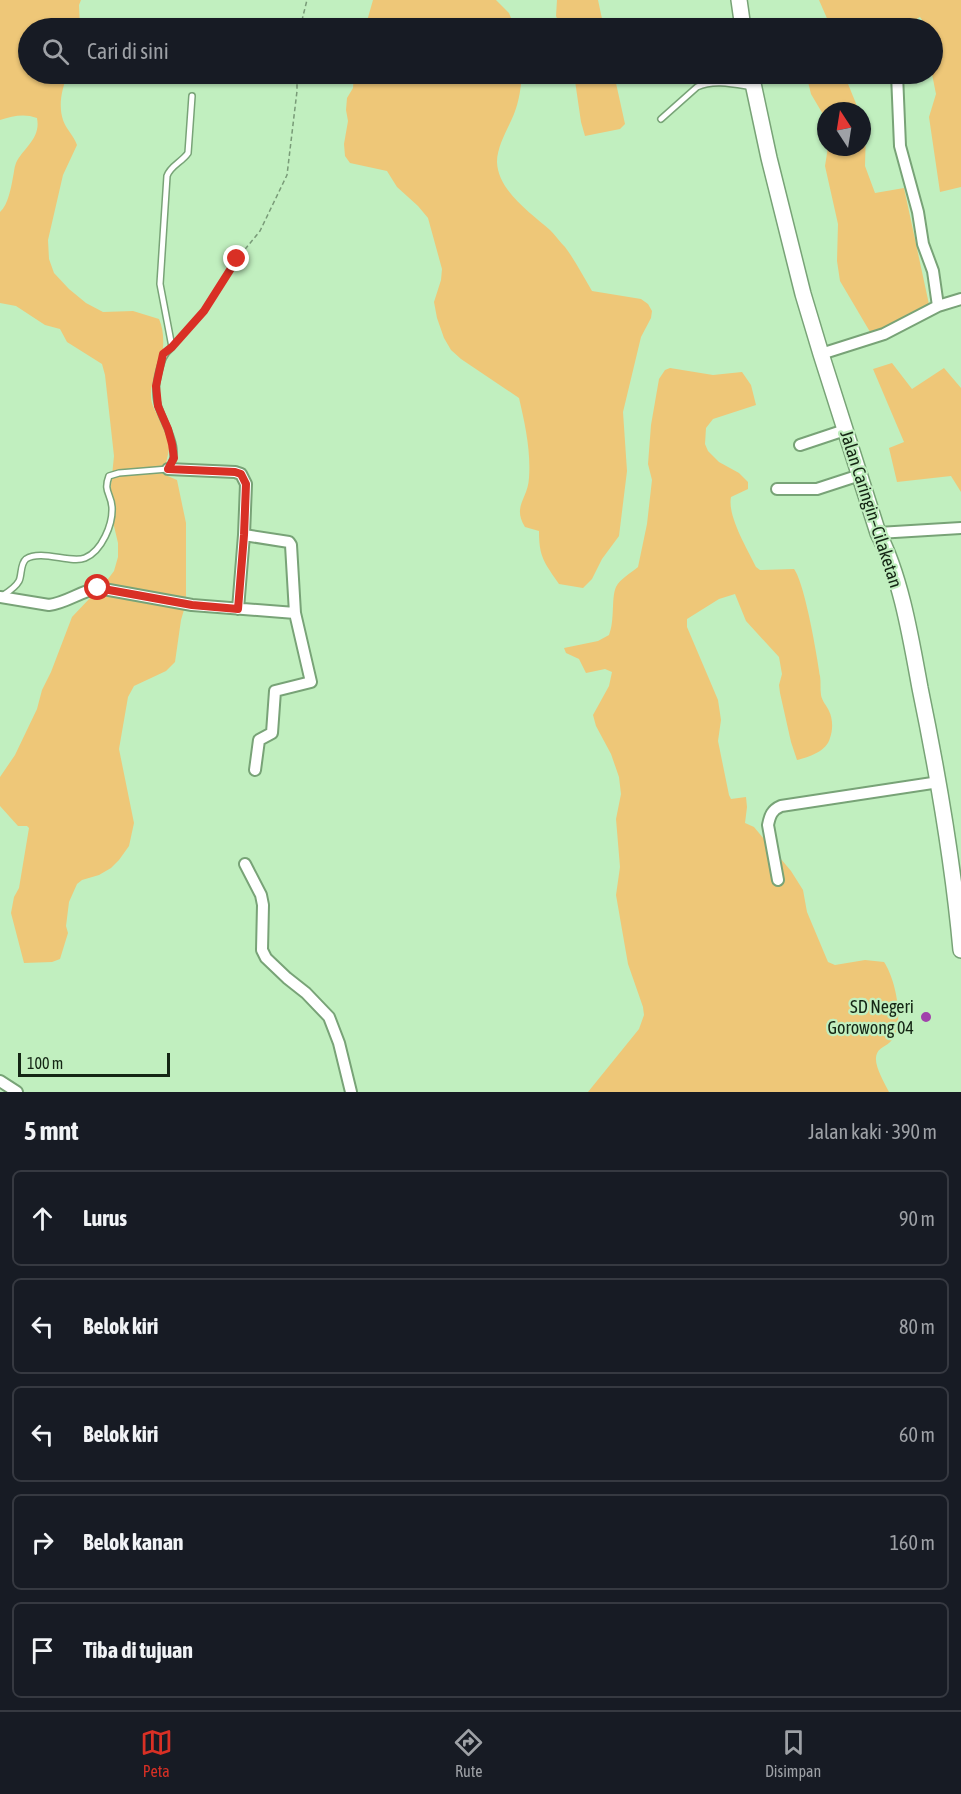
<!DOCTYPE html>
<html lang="id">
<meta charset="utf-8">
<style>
:root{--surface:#171b24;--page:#242831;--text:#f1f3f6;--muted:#9ea1a6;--line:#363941;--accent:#d93025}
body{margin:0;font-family:"Asap Condensed",sans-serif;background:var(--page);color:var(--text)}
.compass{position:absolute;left:817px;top:102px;width:54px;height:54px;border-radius:50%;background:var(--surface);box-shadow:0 2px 4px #0004;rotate:348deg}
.scale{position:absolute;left:18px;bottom:15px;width:152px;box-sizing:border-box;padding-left:6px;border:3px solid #142514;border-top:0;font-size:16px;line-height:21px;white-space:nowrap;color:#142514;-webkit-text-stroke:4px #c1efbf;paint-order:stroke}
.stop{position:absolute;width:18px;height:18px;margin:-14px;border:4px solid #d93025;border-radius:50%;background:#fff}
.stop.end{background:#d93025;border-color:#fff;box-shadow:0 2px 6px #0008}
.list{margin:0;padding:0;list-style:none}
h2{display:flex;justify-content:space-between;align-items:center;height:78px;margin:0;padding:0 24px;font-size:26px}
h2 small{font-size:20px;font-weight:400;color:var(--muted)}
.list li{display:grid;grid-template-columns:39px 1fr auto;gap:18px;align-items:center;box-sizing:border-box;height:96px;margin:0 12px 12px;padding:0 12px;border:2px solid var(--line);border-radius:9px}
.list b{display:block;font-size:22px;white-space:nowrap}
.list em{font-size:20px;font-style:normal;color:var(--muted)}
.icon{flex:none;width:33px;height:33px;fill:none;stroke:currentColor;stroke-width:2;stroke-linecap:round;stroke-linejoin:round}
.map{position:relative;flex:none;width:961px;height:1092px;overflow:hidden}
.search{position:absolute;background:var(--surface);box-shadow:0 2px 4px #0004;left:18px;right:18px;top:18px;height:66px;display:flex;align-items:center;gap:15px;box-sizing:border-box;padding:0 21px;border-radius:33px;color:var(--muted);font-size:22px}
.sheet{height:618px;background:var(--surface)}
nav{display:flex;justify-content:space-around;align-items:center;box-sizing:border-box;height:84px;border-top:2px solid var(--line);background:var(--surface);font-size:16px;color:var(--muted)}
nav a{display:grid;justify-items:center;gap:3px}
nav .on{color:var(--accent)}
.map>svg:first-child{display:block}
</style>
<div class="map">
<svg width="961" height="1092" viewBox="0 0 961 1092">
<rect width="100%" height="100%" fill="#c1efbf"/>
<path fill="#eec778" d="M0,0h81l-2,5 1,23h-52v46h40c-6,14 -10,31 -5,46 3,9 11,16 14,25l-14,30 -15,65 1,19 5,14 15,16 17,14 17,9 30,-1 26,8c5,11 5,25 3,37 -3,14 -12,25 -11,40 0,17 18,29 18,46 1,10 -4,23 -6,32l14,6 9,43v80l-5,17 -6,42 -9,9 -32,15 -6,11 -9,52 15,74 -5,23 -10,14 -8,8 -12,7 -17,5 -5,4 -8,18 -3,24 2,7 -8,26 -8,3 -28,1 -13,-50 3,-16 5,-9 10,-60 -2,-2h-9l-18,-20v-29l15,-22 22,-46 5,-19 9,-18 21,-55 36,-38 6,-8 4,-14v-14l-9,-38 5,-49 -9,-81 -3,-11 -35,-22 -7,-13 -15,-4 -29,-19 -16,-3v-91c8,-7 11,-24 13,-35 1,-4 1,-9 3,-14 8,-16 25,-24 21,-45 -13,-5 -24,-2 -37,2z
M373,0h123l13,13 6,15h-150z
M557,0h41l6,28h-43l-5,-12z
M819,0h142v187l-21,5 -11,-75 7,-23 -4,-20v-46h-4l-8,-11 -18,11h-75l2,-5z
M354,74h168c-1,13 -3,28 -8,40 -6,15 -17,32 -17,48 1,29 34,51 53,68 5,5 10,12 15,17 10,13 18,29 27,44l49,8 7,5 4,7 -1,7 -10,19 -18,75 4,59 -8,65 -17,23 -10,20 -9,9 -24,-4c-15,-22 -20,-27 -20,-53l-14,-4c-13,-21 3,-28 4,-49 2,-27 -4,-54 -10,-80l-58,-39 -10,-9 -7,-12 -7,-20 -3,-16 7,-22 1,-11 -14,-51 -10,-12 -21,-19 -10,-16 -37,-8 -5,-7 -1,-12 4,-23 -2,-11 1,-12 6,-10z
M574,74h40l11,50 -5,5 -35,7 -4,-14z
M806,74h38l15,37h-33v20l-2,-15 -13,-22z
M862,118l4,9 -1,39 10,27 29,-5 26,121 -54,33 -36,-61 -3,-20 1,-37 -13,-58 3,-19h34z
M892,363l20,26 32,-21 17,20v104l-10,-16 -54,6 -8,-34 15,-6 -31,-73z
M670,368l43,7 29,-3 9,13 5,20 -43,14 -7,9 -1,16 3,7 11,11 20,11 9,9v7l-17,8c-4,19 17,53 25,70l4,3 34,-1c11,15 23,86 26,107 1,6 0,13 1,19 1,6 6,11 8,16 4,8 4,19 1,27 -3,13 -21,19 -33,22l-6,-18 -11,-49 -1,-8 3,-11 -3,-17 -33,-36 -11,-27 -16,5 -32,20v8l31,73 3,20 -3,21 11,54 2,4 15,-2 1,10 -2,16 9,4 37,44 12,19 4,22 21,50 7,3 30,-5 19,2c11,16 22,62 7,79 -6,7 -14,6 -15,17 -1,9 9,26 13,34h-301l51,-63 5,-14 -1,-8 -15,-43 -12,-69 4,-28 -4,-48 5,-25 -2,-17 -8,-23 -15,-28 -3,-11 16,-29 3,-14 -7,-3 -19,4 -7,-14 -13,-6 -2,-5 34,-7 11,-6c6,-15 2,-37 7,-48 4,-8 15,-14 22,-20l9,-43 5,-44 -4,-16 3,-39 8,-46 6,-9z"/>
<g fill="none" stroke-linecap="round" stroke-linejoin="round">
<defs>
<path id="lane" d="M661,119l36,-32c17,-8 37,-3 55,0
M2,596c6,-4 13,-8 17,-15 3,-6 1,-17 7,-22 15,-10 45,5 59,-1 17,-7 28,-34 27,-51 -1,-14 -9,-15 -3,-31l10,-3 49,-4c15,-19 -3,-42 -9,-61 -5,-12 -3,-25 0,-37 3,-11 4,-16 13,-24l-12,-63 7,-108c3,-10 15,-14 21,-23l4,-57"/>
<path id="street" d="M897,74l3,72 18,66 5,32 10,27 5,35
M821,354l63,-20 54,-28 23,-7
M800,445l45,-15
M168,469l67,3 6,2 5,10 -2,51 45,7 2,3 4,68 16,69 -36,9 -3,42 -13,7 -4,30
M777,489h40l43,-14
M878,533l83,-5
M0,597l49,8c17,-2 32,-14 49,-17l94,17 103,8
M238,609l6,-74
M245,864l16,31 2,10 -1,45 4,8 21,20 19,15 23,24 10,26 12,49
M778,880l-10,-55c2,-10 4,-15 13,-19l158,-24
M0,1081l17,11"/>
<path id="secondary" d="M739,0l4,28
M751,74l18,84 34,136 18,60 57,179c23,44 33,106 42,155 18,87 33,174 41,262"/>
</defs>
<use href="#lane" stroke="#78a377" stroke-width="8"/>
<use href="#street" stroke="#78a377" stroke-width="14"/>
<use href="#secondary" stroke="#78a377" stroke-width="18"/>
<path stroke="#799b78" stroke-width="1.5" stroke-dasharray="4.5 3" stroke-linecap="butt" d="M300,28l7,-28
M179,340l25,-29 33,-52 23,-28 27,-56 10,-84v-17"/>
<use href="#lane" stroke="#fff" stroke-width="5"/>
<use href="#street" stroke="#fff" stroke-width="10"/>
<use href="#secondary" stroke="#fff" stroke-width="15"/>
</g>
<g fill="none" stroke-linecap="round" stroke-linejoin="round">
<path stroke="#d93025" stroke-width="8" d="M98,588l94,17 46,4 6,-74 2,-51 -5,-10 -6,-2 -67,-3 6,-11 -2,-14 -4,-15 -10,-23 -2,-20 7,-32 9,-7 32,-36 33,-52"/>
</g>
<circle fill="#a142ab" stroke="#c1efbf" stroke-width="2" cx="926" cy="1017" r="6"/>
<g text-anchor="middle" stroke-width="4.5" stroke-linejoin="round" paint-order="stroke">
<g font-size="18" fill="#142514" stroke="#c1efbf">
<text transform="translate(871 509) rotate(72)" y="6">Jalan Caringin–Cilaketan</text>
</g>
<g font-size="18" fill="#142514" stroke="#c1efbf" text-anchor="end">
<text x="914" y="1013">SD Negeri<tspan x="914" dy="21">Gorowong 04</tspan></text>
</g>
</g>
</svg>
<svg class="compass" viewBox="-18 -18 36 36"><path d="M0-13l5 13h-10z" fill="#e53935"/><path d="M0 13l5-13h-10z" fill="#9ea1a6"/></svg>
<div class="scale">100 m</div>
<div class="stop" style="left:98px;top:588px"></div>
<div class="stop end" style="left:237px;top:259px"></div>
<div class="search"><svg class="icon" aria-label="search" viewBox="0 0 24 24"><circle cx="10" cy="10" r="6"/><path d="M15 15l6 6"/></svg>Cari di sini</div>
</div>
<section class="sheet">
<h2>5 mnt<small>Jalan kaki · 390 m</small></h2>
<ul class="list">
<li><svg class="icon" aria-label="ahead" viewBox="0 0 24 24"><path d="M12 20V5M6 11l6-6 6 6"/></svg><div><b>Lurus</b></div><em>90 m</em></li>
<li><svg class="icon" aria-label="left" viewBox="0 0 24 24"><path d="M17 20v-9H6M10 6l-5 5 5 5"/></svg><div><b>Belok kiri</b></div><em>80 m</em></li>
<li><svg class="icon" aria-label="left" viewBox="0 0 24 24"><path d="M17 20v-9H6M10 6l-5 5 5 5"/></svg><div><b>Belok kiri</b></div><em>60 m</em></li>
<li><svg class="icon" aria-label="right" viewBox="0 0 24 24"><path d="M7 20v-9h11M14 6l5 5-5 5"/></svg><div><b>Belok kanan</b></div><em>160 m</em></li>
<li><svg class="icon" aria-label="arrive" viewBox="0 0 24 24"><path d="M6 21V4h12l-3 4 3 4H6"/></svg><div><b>Tiba di tujuan</b></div></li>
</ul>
</section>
<nav>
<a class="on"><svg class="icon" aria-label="map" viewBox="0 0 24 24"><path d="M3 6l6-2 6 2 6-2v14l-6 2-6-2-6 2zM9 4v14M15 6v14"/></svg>Peta</a>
<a><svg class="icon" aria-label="directions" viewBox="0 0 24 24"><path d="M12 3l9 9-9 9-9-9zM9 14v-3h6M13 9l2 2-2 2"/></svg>Rute</a>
<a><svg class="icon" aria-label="saved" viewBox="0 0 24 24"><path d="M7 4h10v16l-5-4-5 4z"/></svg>Disimpan</a>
</nav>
